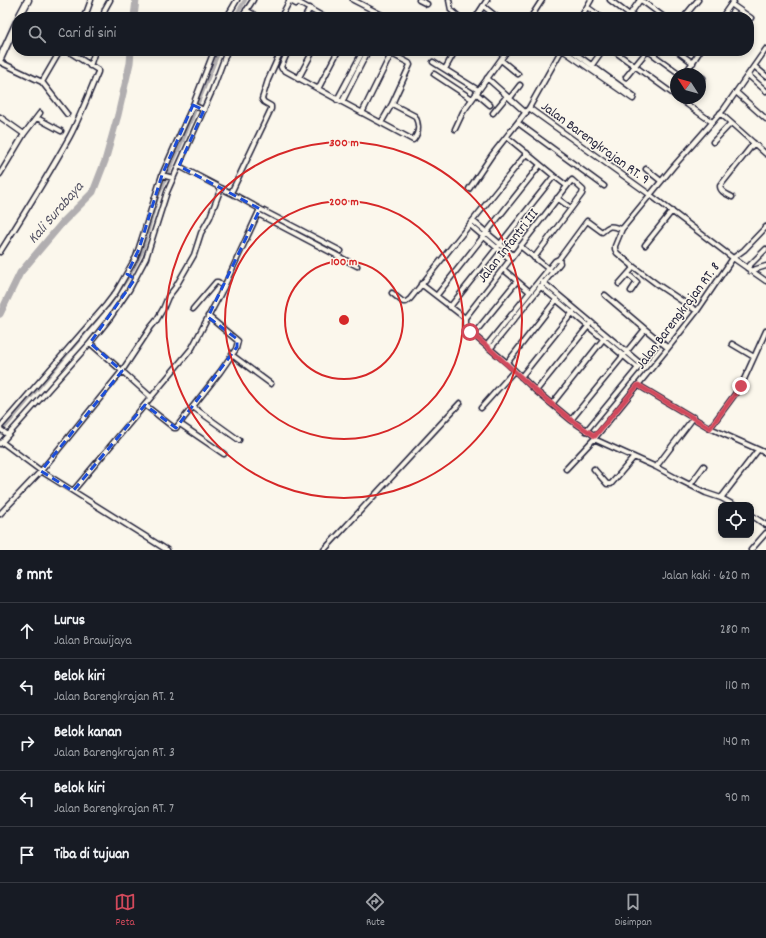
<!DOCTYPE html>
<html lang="id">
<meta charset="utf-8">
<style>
:root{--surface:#171b24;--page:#242831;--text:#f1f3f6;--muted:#9ea1a6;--line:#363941;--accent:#d1495b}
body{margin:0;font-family:Dekko,sans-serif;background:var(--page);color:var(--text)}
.controls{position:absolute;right:12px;bottom:12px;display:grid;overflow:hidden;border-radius:8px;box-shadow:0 2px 6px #0003}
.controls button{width:36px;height:36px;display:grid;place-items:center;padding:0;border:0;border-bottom:1px solid var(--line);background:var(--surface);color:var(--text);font:20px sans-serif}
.compass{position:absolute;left:670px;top:68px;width:36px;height:36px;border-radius:50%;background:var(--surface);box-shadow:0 2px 6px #0003;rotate:306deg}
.stop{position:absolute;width:12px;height:12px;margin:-9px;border:3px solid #d1495b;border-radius:50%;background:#fff}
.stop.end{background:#d1495b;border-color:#fff;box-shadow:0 1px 4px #0008}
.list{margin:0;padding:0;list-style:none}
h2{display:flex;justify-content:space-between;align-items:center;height:52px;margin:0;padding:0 16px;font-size:17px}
h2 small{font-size:13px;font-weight:400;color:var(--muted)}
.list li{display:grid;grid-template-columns:26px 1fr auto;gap:12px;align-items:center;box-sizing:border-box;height:56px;padding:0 16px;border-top:1px solid var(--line)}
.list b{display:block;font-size:15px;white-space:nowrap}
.list p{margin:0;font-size:13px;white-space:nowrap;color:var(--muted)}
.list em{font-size:13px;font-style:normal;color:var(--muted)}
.icon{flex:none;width:22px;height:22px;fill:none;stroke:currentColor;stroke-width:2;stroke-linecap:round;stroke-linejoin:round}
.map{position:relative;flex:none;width:766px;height:550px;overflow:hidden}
.search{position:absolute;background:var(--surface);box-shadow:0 2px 6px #0003;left:12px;right:12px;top:12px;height:44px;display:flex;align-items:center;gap:10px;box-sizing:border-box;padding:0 14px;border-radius:16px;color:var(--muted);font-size:15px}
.sheet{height:332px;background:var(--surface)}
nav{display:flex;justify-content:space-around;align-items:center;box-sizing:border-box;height:56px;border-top:1px solid var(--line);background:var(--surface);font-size:11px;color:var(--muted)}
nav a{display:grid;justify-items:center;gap:2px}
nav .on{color:var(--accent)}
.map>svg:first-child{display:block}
</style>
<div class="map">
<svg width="766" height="550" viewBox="0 0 766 550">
<rect width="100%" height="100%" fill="#fbf7ec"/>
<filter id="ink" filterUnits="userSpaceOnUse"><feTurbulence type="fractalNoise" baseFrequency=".025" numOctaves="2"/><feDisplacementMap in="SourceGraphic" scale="8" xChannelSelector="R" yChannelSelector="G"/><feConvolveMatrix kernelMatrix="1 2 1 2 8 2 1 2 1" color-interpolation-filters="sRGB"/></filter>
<g filter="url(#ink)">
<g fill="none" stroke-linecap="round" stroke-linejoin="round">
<path stroke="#b1aeb0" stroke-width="4" d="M235,17l10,-17
M108,306l22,-32 12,-23 15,-53 27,-61 35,-86
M0,433l98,-116"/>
<path stroke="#b1aeb0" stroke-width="7" d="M134,17l2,-17
M0,314l20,-41 43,-51 30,-30 12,-31 13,-46 12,-52 1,-12"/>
<defs>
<path id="minor" d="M289,0l7,4
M294,0l30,17
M353,0l33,17
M419,0l8,4
M449,0l2,10 8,7
M610,0l22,17
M641,0l23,17
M731,4l20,14
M483,6l14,11
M587,7l14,10
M246,10l12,7
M83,17l4,-6 4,-11
M103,17l2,-8 5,-9
M227,17l10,-17
M242,17l11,-17
M281,17l9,-17
M305,17l5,-9
M476,17l11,-17
M531,17l11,-17
M581,17l10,-17
M628,17l12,-17
M684,17l14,-17
M722,17l12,-17
M60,51l-18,31 25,32
M288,51l-7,16 1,2 60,33 71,38 1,-1c6,-8 5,-15 1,-23l-23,-12
M564,51l69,48 1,-3 -62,-45
M614,51l62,45
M648,51l32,23
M677,51l16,12
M501,60l17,14
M0,62l42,20
M433,62l45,28
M592,65l10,-14
M90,66l5,-15
M754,66l12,10
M689,68l8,6
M445,69l10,-18
M434,74l38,25
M685,74l15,-23
M748,75l18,16
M700,76l3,2
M626,77l21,-26
M487,78l39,35
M298,79l15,-28
M318,89l20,-38
M736,92l30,27
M476,93l14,12
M510,98l10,-13
M678,98l34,24
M337,100l26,-49
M342,102l26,-51
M193,105l11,5
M529,108l120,86 84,64 33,23
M362,113l29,-59
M493,113l14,-17
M720,113l46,41
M0,117l24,17 -24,40
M37,118l24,13
M381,123l11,-19 18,-39 -1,-2 -23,-12
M518,123l86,63
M455,129l8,-17 44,-61
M24,134l16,-21
M507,137l47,39 13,10
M713,142l18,-19
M646,169l15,12
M162,175l11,3
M469,189l23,-34 37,-47 32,-57
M231,193l40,-84v-3l-7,-4 -2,-3 6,-19 13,-29
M732,197c-5,-3 -12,-5 -12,-11l34,-43
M557,198l11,8
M260,209l81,42
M258,214l99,52
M473,221l40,34
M470,225l40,34
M645,245l27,-34
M520,246l31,25
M0,252c24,-38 48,-76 70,-116 11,-21 19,-43 28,-64v-2l-30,-19
M559,259l28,-38 15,11c9,-8 8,-6 20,-3
M747,268l19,-19
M503,269l27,23
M750,271l16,-5
M628,274l9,8 -6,9
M543,282l98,82
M421,284l44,34v6l5,8 37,31 29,28 35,29 24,16
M619,284l15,-17
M540,286l98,82
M392,293l11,9h3l4,-3 117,-146
M437,295l103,-130
M605,295l40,34 23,19
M450,307l104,-131
M193,309l23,-27h2l6,5
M697,311l-39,-26 -24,-18 -17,-14 -2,-4v-3l7,-17 51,-62 51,-58 42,-60
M465,318l106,-137 1,-1 11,10 -1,4 -48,64
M473,335l44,-54
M732,344l22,13
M487,345l68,-84 4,-2 1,4 -70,86
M232,355l39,29
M507,363l50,-64
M521,377l52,-65
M638,385l72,43 56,25
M536,391l54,-67
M151,397l-29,-26 29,-44 5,-6 7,-12 5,-12 7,-9 19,-33 7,-22 9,-16 11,-29 -42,-22
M552,404l53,-67
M145,405l29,23h2l44,-56 16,-23 2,-8 -30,-25
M193,407l46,33
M481,408l33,-37
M571,420l74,-91
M180,424l44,30
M0,427l106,-122 10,-13 20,-35 26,-82 31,-70 21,-54
M710,428l31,-42 25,-55
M0,429l8,6
M586,431l74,-90
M594,439l62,28 22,12 28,14 15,5 13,7
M2,442l39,29 126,79
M0,444l90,-101 20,-25 19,-28 17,-32 21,-66 45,-101 15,-40
M656,467l38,-50
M566,469l28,-30 74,-91 29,-37 36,-53 11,-8 22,-23
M594,469l13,15h4l23,-27
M690,485l14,-19
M73,491l119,-143 32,-61 36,-78 -29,-16 -10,-5
M721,498l37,-48
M0,514l41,-43 81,-100 -32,-28
M751,515l15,10
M324,550l136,-147
M751,550l15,-17"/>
<path id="primary" d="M19,17l9,-17
M0,59l17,-37"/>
</defs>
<use href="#minor" stroke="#22223b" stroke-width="7"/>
<use href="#primary" stroke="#22223b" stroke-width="9"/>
<use href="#minor" stroke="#fbf7ec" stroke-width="4"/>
<use href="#primary" stroke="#fbf7ec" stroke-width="6"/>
</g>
</g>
<g fill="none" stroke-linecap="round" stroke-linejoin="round" filter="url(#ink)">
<path stroke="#d1495b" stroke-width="5" d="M470,332l20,17 46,42 35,29 24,16 43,-51 72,43 31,-42"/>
</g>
<path fill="none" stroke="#1d4ed8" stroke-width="3" stroke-dasharray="8 5" stroke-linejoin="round" d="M193,105l11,5 -25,56 81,43 -52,108 29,22v8l-61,81 -31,-23 -72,86 -32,-20 81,-100 -32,-28 45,-64 -8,-5 12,-25 23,-74z"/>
<g fill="none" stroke="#d62828" stroke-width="2">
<circle cx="344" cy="320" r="59"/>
<circle cx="344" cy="320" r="119"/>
<circle cx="344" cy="320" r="178"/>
</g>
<g text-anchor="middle" stroke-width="3" stroke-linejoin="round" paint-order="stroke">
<g font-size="14" fill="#22223b" stroke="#fbf7ec">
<text transform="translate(596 142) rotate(36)" y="5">Jalan Barengkrajan RT. 9</text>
<text transform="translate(507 245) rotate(-52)" y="5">Jalan Infantri III</text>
<text transform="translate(677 315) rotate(-53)" y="5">Jalan Barengkrajan RT. 8</text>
</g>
<g font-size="15" font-style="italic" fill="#545364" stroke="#fbf7ec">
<text transform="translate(55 212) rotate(-49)" y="5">Kali Surabaya</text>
</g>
</g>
<circle cx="344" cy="320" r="6" fill="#d62828" stroke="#fbf7ec" stroke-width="2"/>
<g font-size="12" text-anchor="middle" font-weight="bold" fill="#d62828" stroke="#fbf7ec" stroke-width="3" stroke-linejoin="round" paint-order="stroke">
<text x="344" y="146">300 m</text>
<text x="344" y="205">200 m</text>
<text x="344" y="265">100 m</text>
</g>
</svg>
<div class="controls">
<button><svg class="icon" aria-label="locate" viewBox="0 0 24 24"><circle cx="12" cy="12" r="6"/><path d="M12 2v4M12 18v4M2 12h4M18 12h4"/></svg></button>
</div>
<svg class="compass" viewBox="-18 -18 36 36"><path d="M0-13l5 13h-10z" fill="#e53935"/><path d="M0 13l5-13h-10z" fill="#9ea1a6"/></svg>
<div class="stop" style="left:470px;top:332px"></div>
<div class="stop end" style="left:741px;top:386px"></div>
<div class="search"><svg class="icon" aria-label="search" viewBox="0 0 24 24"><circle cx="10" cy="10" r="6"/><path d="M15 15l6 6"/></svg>Cari di sini</div>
</div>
<section class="sheet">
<h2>8 mnt<small>Jalan kaki · 620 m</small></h2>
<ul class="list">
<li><svg class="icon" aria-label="ahead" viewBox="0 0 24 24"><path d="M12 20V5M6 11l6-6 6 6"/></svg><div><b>Lurus</b><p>Jalan Brawijaya</p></div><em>280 m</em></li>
<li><svg class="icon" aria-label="left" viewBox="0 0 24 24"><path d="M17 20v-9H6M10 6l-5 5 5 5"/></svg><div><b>Belok kiri</b><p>Jalan Barengkrajan RT. 2</p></div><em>110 m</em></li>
<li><svg class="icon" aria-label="right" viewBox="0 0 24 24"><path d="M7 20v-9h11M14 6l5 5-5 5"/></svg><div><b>Belok kanan</b><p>Jalan Barengkrajan RT. 3</p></div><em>140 m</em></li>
<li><svg class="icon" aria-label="left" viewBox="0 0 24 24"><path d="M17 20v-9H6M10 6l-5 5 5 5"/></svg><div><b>Belok kiri</b><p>Jalan Barengkrajan RT. 7</p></div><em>90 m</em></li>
<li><svg class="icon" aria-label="arrive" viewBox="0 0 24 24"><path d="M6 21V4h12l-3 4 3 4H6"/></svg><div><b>Tiba di tujuan</b></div></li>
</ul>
</section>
<nav>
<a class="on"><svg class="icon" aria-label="map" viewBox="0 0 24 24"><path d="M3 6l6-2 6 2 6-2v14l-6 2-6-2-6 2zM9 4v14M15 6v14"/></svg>Peta</a>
<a><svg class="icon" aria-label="directions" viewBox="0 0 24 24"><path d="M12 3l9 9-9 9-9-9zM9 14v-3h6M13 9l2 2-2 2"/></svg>Rute</a>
<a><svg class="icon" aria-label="saved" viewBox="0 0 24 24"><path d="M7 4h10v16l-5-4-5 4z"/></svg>Disimpan</a>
</nav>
